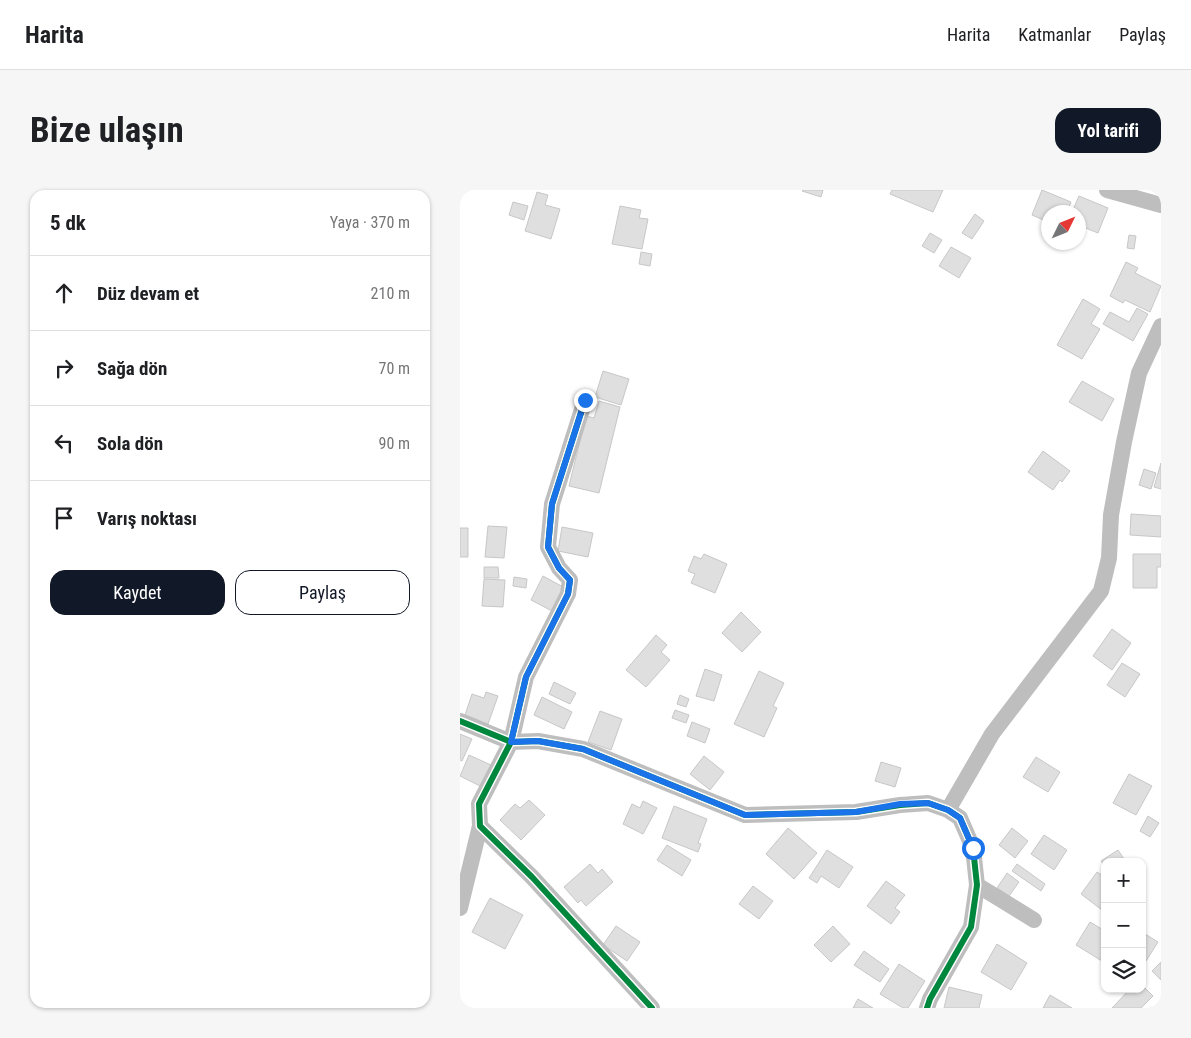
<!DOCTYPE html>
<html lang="tr">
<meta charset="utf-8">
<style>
:root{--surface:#fff;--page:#f6f6f6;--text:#202124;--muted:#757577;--line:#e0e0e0;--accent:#111827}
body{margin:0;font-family:"Roboto Condensed",sans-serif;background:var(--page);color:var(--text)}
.controls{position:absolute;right:15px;bottom:15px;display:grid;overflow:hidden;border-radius:10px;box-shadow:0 1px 4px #0004}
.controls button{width:45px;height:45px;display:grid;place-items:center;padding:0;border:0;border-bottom:1px solid var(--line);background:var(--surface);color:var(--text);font:25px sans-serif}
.compass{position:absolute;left:581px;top:15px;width:45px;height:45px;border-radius:50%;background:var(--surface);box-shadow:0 1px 4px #0004;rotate:47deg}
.stop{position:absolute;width:15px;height:15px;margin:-11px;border:4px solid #1a73e8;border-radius:50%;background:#fff}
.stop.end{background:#1a73e8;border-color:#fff;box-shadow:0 1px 5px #0008}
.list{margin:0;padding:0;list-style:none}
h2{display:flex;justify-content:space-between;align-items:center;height:65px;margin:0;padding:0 20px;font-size:21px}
h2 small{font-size:16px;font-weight:400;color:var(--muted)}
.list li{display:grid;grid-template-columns:32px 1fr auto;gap:15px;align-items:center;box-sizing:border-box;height:75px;padding:0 20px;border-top:1px solid var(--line)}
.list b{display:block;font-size:19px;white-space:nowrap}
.list em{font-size:16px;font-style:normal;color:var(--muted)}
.actions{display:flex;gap:10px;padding:15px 20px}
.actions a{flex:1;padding:11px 0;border:1px solid var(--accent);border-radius:15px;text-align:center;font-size:18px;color:var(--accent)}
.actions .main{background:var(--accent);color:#fff}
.icon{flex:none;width:28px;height:28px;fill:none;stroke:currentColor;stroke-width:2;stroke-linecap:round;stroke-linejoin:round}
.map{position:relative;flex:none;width:701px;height:818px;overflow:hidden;border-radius:15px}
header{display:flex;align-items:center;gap:30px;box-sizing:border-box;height:70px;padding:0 25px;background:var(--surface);border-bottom:1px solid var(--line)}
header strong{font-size:24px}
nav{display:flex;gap:28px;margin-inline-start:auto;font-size:18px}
.intro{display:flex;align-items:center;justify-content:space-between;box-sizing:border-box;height:120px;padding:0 30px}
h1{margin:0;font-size:35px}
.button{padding:12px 22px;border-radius:15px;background:var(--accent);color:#fff;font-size:18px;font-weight:700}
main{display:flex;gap:30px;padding:0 30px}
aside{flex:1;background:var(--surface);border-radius:15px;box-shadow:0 1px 4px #0004}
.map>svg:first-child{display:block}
</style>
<header>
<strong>Harita</strong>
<nav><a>Harita</a><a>Katmanlar</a><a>Paylaş</a></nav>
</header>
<div class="intro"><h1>Bize ulaşın</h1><a class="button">Yol tarifi</a></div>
<main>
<aside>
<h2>5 dk<small>Yaya · 370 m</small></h2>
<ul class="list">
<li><svg class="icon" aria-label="ahead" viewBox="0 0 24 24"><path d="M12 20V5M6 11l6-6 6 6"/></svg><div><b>Düz devam et</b></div><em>210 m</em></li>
<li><svg class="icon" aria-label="right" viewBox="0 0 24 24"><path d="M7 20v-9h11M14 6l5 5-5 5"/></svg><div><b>Sağa dön</b></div><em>70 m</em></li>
<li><svg class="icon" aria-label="left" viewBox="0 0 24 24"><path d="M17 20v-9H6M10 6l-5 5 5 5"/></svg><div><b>Sola dön</b></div><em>90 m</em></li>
<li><svg class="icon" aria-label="arrive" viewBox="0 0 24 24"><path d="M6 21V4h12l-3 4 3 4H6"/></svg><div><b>Varış noktası</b></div></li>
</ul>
<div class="actions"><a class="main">Kaydet</a><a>Paylaş</a></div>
</aside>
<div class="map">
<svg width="701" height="818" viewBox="0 0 701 818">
<rect width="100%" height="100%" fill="#fff"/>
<path fill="#dfdfdf" stroke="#c7c7c7" d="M343,0h20l-2,7 -19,-6z
M432,0h51l-10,22 -43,-18z
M582,0l29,12 -4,10h-19v10l-16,-7z
M77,2l11,3 -3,10 15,4 -9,30 -26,-8z
M619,6l29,12 -10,25 -20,-8v-13h-6z
M53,12l15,4 -4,14 -15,-5z
M160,16l21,4 -2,8 9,1 -6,30 -30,-5z
M515,24l9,7 -12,18 -10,-6z
M470,43l12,7 -8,13 -12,-7z
M669,45l7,1 -2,13 -7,-1z
M491,57l20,11 -12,20 -20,-12z
M181,62l11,2 -2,12 -11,-2z
M666,72l12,6 -3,5 26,13 -11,26 -25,-12 -2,3 -13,-7z
M623,109l17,10 -9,15 9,5 -18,30 -25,-14z
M677,118l11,6 -15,27 -30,-17 7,-12 19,10z
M143,181l26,8 -8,26 -26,-8z
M622,191l32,18 -12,22 -33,-19z
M139,211l21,6 -21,86 -30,-7 17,-70 8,2z
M583,261l27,20 -8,11 -2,-2 -7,10 -25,-18z
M701,273v26l-7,-2z
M684,279l12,4 -5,16 -12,-4z
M671,324l30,2v21l-31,-2z
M28,336l19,1 -3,31 -19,-1z
M102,337l31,6 -5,24 -30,-6z
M0,338h8v29h-8z
M244,364l23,10 -12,29 -24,-10 4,-9 -7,-3 6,-15 7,3z
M673,364h28v13h-4v21h-24z
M24,377h14l1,11h-15z
M83,386l22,12 -13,23 -21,-11z
M54,387l13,2 -1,9 -13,-2z
M24,389l21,1 -2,27 -21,-1z
M281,422l20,20 -19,20 -20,-19z
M652,439l19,14 -19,27 -19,-14z
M196,445l11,10 -6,7 9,8 -24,27 -20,-17z
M662,473l18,11 -15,23 -18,-12z
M245,479l17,6 -8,26 -18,-5z
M299,481l25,12 -11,23 4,2 -13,29 -30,-13z
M94,492l22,11 -6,11 -21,-10z
M26,502l12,4 -10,28 -23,-9 7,-21 12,4z
M220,505l9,4 -3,8 -9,-3z
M82,507l30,15 -8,17 -30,-14z
M215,520l14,5 -3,8 -14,-5z
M140,521l22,8 -11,31 -23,-8z
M232,532l18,7 -5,14 -18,-7z
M0,544l12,5 -10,22 -2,-1z
M9,565l22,10 -9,22 -22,-11z
M244,566l20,16 -14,18 -20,-16z
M576,567l24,15 -12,20 -25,-15z
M421,572l20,6 -6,19 -20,-6z
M669,584l23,12 -16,29 -23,-12z
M69,610l16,15 -24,25 -21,-20 15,-16 5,4z
M183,611l14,7 -14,26 -20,-10 9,-20 8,4z
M214,616l33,13 -9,24 3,1 -3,8 -36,-14z
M688,626l11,7 -9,14 -10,-6z
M328,638l29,25 -23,26 -28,-25z
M552,638l16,13 -13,17 -16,-13z
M584,645l23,15 -13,20 -23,-16z
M207,655l24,15 -9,16 -25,-16z
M367,660l26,17 -14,21 -18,-12 -4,7 -8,-5z
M658,660l8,12h-21v4l-4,-5z
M130,674l8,9 4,-4 11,13 -27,24 -5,-6 -3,3 -14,-16z
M557,674l28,20 -4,7 -29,-20z
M637,682l8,5v29l-3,4 -21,-16z
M547,683l12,9 -10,14 -12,-8z
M426,691l19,14 -10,13 5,4 -9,12 -24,-18z
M293,696l20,15 -14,18 -20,-15z
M30,708l33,17 -18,34 -33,-17z
M630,732l15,9v25l-3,5 -26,-16z
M156,736l24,16 -13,19 -24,-16z
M373,736l17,18 -19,18 -17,-17z
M682,742l16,10 -12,19 -4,-2z
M537,754l30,19 -16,27 -30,-18z
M404,761l25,18 -9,13 -26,-17z
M701,772v18l-9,-9z
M439,774l26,17 -17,27h-5l-23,-14z
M682,795l11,11 -12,12h-29l18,-19h12z
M489,797l33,8 -3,13h-35z
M590,805l22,13h-29z
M398,809l15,9h-20z"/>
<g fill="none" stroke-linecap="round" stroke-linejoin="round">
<path stroke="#bebebe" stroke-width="16" d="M647,0l54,15
M125,210l-33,104 -4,43 11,21 11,12 -2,14 -42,83 -15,65 -32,62 1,22 52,51 120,131
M0,531l51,21 27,-1 45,8 162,66 111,-3 44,-7 28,-2 20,7 12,8 13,30 4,37 -6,42 -41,72 -3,9
M488,620l44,-76 109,-143 8,-33 2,-43 13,-73 15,-69 22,-47
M517,695l57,35
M0,718l20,-82"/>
<defs>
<path id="cycleway" d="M125,210l-33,104 -4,43 11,21 11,12 -2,14 -42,83 -15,65 -32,62 1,22 52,51 120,131
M0,531l51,21 27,-1 45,8 162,66 111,-3 44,-7 28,-2 20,7 12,8 13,30 4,37 -6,42 -41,72 -3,9"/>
</defs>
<use href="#cycleway" stroke="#fff" stroke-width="9"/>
<use href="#cycleway" stroke="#00873e" stroke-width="6"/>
</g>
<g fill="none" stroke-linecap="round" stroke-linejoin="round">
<path stroke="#1a73e8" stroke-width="6" d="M125,210l-33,104 -4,43 11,21 11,12 -2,14 -42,83 -15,65 27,-1 45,8 162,66 111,-3 44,-8 28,-1 20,7 12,8 13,30"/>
</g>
</svg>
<div class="controls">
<button>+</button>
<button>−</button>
<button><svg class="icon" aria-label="layers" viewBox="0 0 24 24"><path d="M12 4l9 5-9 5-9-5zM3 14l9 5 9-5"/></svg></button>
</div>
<svg class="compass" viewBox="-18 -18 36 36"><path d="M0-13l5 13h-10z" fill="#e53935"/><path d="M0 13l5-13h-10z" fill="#757577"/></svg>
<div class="stop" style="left:513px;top:658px"></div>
<div class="stop end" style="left:125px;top:210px"></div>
</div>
</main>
